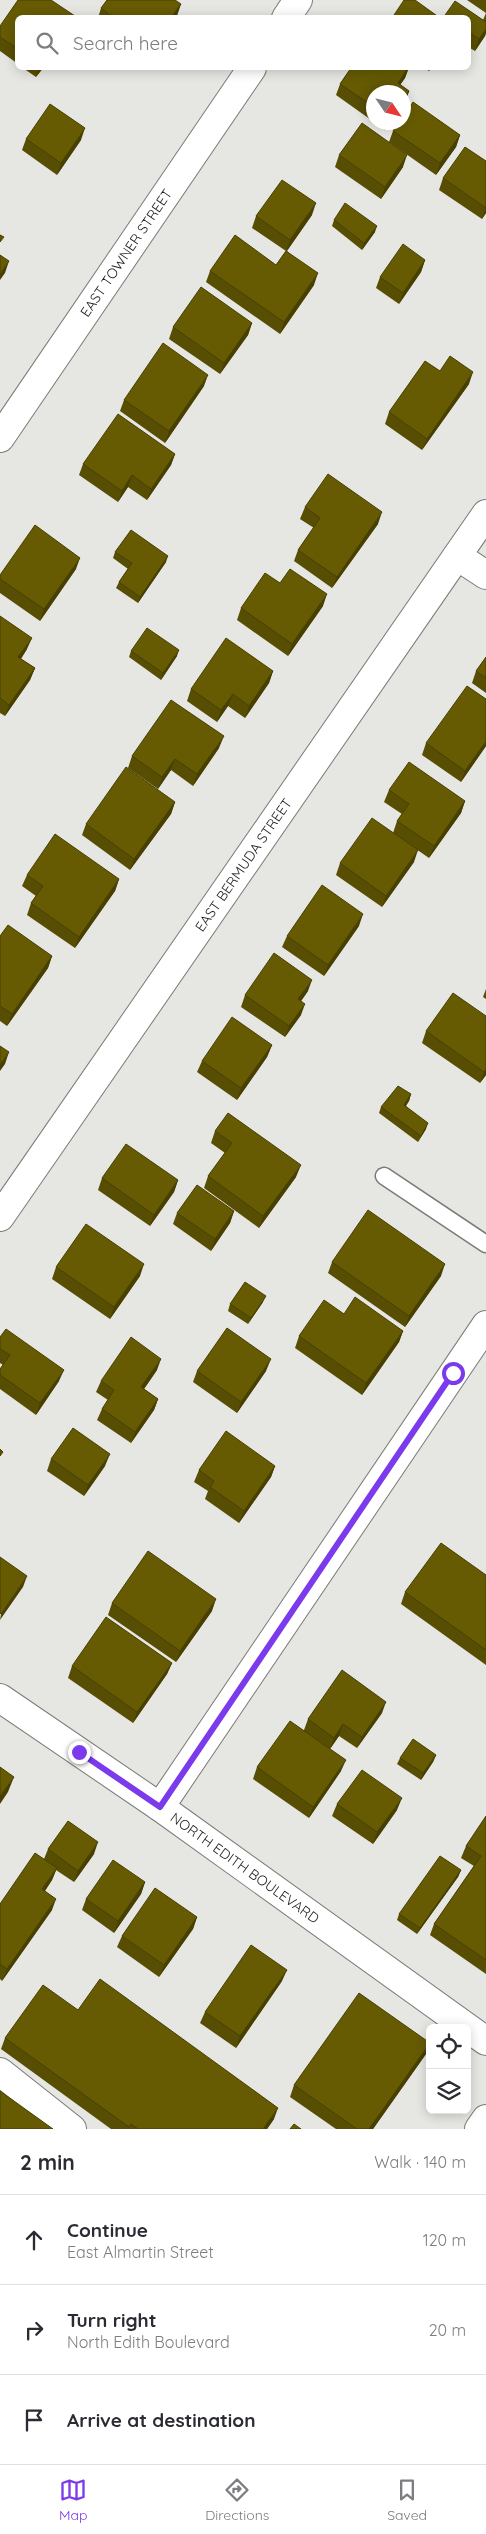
<!DOCTYPE html>
<meta charset="utf-8">
<style>
:root{--surface:#fff;--page:#f7f7f7;--text:#2b2b33;--muted:#7c7c81;--line:#e1e1e2;--accent:#7c3aed}
body{margin:0;font-family:Quicksand,sans-serif;background:var(--page);color:var(--text)}
.controls{position:absolute;right:15px;bottom:15px;display:grid;overflow:hidden;border-radius:8px;box-shadow:0 2px 12px #0003}
.controls button{width:45px;height:45px;display:grid;place-items:center;padding:0;border:0;border-bottom:1px solid var(--line);background:var(--surface);color:var(--text);font:25px sans-serif}
.compass{position:absolute;left:366px;top:85px;width:45px;height:45px;border-radius:50%;background:var(--surface);box-shadow:0 2px 12px #0003;rotate:125deg}
.stop{position:absolute;width:15px;height:15px;margin:-11px;border:4px solid #7c3aed;border-radius:50%;background:#fff}
.stop.end{background:#7c3aed;border-color:#fff;box-shadow:0 1px 5px #0008}
.list{margin:0;padding:0;list-style:none}
h2{display:flex;justify-content:space-between;align-items:center;height:65px;margin:0;padding:0 20px;font-size:21px}
h2 small{font-size:16px;font-weight:400;color:var(--muted)}
.list li{display:grid;grid-template-columns:32px 1fr auto;gap:15px;align-items:center;box-sizing:border-box;height:90px;padding:0 20px;border-top:1px solid var(--line)}
.list b{display:block;font-size:19px;white-space:nowrap}
.list p{margin:0;font-size:16px;white-space:nowrap;color:var(--muted)}
.list em{font-size:16px;font-style:normal;color:var(--muted)}
.icon{flex:none;width:28px;height:28px;fill:none;stroke:currentColor;stroke-width:2;stroke-linecap:round;stroke-linejoin:round}
.map{position:relative;flex:none;width:486px;height:2129px;overflow:hidden}
.search{position:absolute;background:var(--surface);box-shadow:0 2px 12px #0003;left:15px;right:15px;top:15px;height:55px;display:flex;align-items:center;gap:12px;box-sizing:border-box;padding:0 18px;border-radius:8px;color:var(--muted);font-size:19px}
.sheet{height:335px;background:var(--surface)}
nav{display:flex;justify-content:space-around;align-items:center;box-sizing:border-box;height:70px;border-top:1px solid var(--line);background:var(--surface);font-size:14px;color:var(--muted)}
nav a{display:grid;justify-items:center;gap:2px}
nav .on{color:var(--accent)}
.map>svg:first-child{display:block}
</style>
<div class="map">
<svg width="486" height="2129" viewBox="0 0 486 2129">
<rect width="100%" height="100%" fill="#e6e6e2"/>
<g fill="none" stroke-linecap="round" stroke-linejoin="round">
<defs>
<path id="service" d="M384,1176l102,68"/>
<g id="minor">
<path d="M286,18l12,-18"/>
<path id="s1" d="M0,438l252,-370"/>
<path d="M457,556l29,19"/>
<path id="s2" d="M0,1217l486,-703"/>
<path id="s3" d="M0,1698l160,109 326,234"/>
<path d="M160,1807l326,-482"/>
<path d="M0,2072l72,57"/>
</g>
<path id="tertiary" d="M479,2129l7,-10"/>
</defs>
<use href="#service" stroke="#7b7a77" stroke-width="19"/>
<use href="#minor" stroke="#7b7a77" stroke-width="30"/>
<use href="#tertiary" stroke="#7b7a77" stroke-width="30"/>
<use href="#service" stroke="#fff" stroke-width="16"/>
<use href="#minor" stroke="#fff" stroke-width="28"/>
<use href="#tertiary" stroke="#fff" stroke-width="28"/>
</g>
<path fill="#584e03" d="M467,0h19v33l-1,3 -10,15 -7,-4v-29l15,2 3,-7z
M181,4l-6,14h-77l3,-10z
M18,18v46l-18,-13v-25z
M23,68h20l-7,9z
M351,68h58l-4,10 -5,7 9,6 -4,12 -31,-11v30l-38,-27 4,-11z
M424,68h8l-3,3z
M375,122h16l-6,8z
M393,131l67,4 -4,12 -20,28 -47,-33z
M26,139l55,1 -24,35 -35,-25z
M339,155l64,12 -22,32 -46,-32z
M486,161v52l-4,6 -43,-29 4,-12z
M312,215l-25,36 27,34 -34,49 -74,-52 4,-11 66,-6 10,-14 -34,-23 4,-12z
M334,220l41,12 -13,18 -30,-24z
M425,260l-4,12 -22,32 -23,-16 4,-11z
M252,323l-4,12 -28,39 -51,-35 4,-12z
M440,371l29,13 -47,66 -37,-26 4,-12z
M204,386l-39,57 -45,-32 4,-11z
M175,454l-4,11 -24,35 -19,-13 -10,15 -39,-27 4,-11z
M305,507l73,17 -46,64 -38,-27 4,-11 16,-22 -14,-9z
M115,552l51,10 -28,41 -22,-15 3,-6 9,-13 -15,-11z
M76,569l-36,52 -40,-28v-18z
M280,583l43,23 -35,50 -51,-36 4,-12z
M0,616l27,33 -6,10 14,9 -5,12 -25,36 -5,-3z
M131,651l46,5 -16,24 -32,-23z
M486,657v36l-14,-10 4,-12z
M273,671l-4,12 -24,35 -17,-12 -11,16 -30,-21 4,-12z
M426,743l60,3 -25,36 -39,-27z
M219,748l-26,38 -22,-16 -13,19 -30,-21 4,-12z
M389,790l76,11 -4,12 -32,45 -36,-25 4,-12 5,-7 -18,-12z
M175,802l-4,12 -41,56 -48,-35 4,-11z
M414,862l-32,45 -46,-32 4,-12z
M27,875l92,4 -4,12 -40,57 -48,-33 4,-12 5,-7 -14,-10z
M359,926l-35,50 -42,-29 5,-11z
M0,936l52,20 -4,12 -41,58 -7,-5z
M486,989v10l-3,-2z
M308,991l-7,10v14l-16,22 -44,-30 4,-12z
M486,1016v59l-6,8 -58,-40 4,-12z
M272,1045l-5,12 -30,43 -40,-28 5,-11z
M411,1094l-2,7 -3,5 20,23 -8,13 -39,-29 2,-6z
M215,1131l81,46 -37,51 -55,-40 4,-12 17,-23 -14,-10z
M102,1178l76,2 -4,12 -24,34 -52,-36z
M234,1211l-4,12 -19,28 -38,-27 4,-11z
M332,1262l109,14 -36,51 -77,-54z
M56,1267l84,9 -30,43 -58,-40z
M263,1302l-15,22 -20,-13 2,-7z
M344,1314l59,17 -4,11 -37,53 -67,-47 4,-12z
M0,1337l59,44 -23,34 -36,-26v-20l3,-4 -3,-2z
M157,1370l-13,19 14,10 -4,11 -23,33 -34,-23 5,-11 6,-9 -12,-8 5,-11z
M197,1371h69l-29,42 -44,-31z
M51,1459l54,7 -21,30 -37,-25z
M275,1466l-4,11 -32,46 -34,-24 3,-8 -14,-9 5,-12z
M486,1575v90l-85,-61 4,-12z
M112,1603l100,8 -36,51 -68,-47z
M172,1663l-5,11 -34,49 -65,-45 4,-12z
M382,1713l-25,35 -18,-12 -9,13 11,22 -32,47 -56,-39 4,-12 47,-37 4,-11z
M436,1755l-3,7 -12,18 -24,-16 3,-6z
M337,1804l60,6 -24,34 -41,-28z
M486,1816v158l-56,-39 4,-11 40,-58 -13,-8 5,-12z
M48,1849l46,5 -20,28 -18,-12 -4,10 -7,11 7,19 -50,71 -2,-2v-75l44,-45z
M461,1870l-3,7 -41,57 -20,-14 2,-6z
M145,1882l-4,12 -27,39 -32,-23 4,-11z
M197,1917l-4,12 -34,48 -42,-30 5,-11z
M282,1981l-46,67 -36,-25 5,-11z
M78,2010l196,109 -7,10h-156l-110,-80 4,-11z
M426,2054l-53,75h-37l-46,-32 4,-12z"/>
<path fill="#474002" d="M181,4l-4,12 -2,2h-4z
M486,29v4l-1,3 -10,15 4,-12z
M40,68h3l-7,9z
M408,68l-3,10 -10,14 3,-9z
M409,91l-4,12 -1,1v-5z
M388,122h3l-6,8z
M85,128l-4,12 -24,35 4,-12z
M460,135l-4,12 -20,28 4,-12z
M407,155l-4,12 -22,32 4,-12z
M316,203l-4,12 -26,37 4,-12z
M486,207v6l-4,6z
M377,226l-2,6 -13,18 2,-7z
M425,260l-4,12 -22,32 4,-11z
M9,261l-4,12 -5,7v-6z
M318,273l-4,12 -34,49 4,-12z
M252,323l-4,12 -28,39 4,-11z
M473,372l-4,12 -47,66 5,-11z
M208,375l-4,11 -39,57 4,-12z
M175,454l-4,11 -24,35 4,-11z
M132,475l-4,12 -10,15 4,-11z
M382,512l-4,12 -46,64 5,-11z
M168,556l-2,6 -28,41 2,-6z
M80,558l-4,11 -36,52 4,-12z
M327,594l-4,12 -35,50 4,-12z
M32,638l-5,11 -13,20 4,-12z
M179,650l-2,6 -16,24 2,-7z
M35,668l-5,12 -25,36 4,-11z
M273,671l-4,12 -24,35 4,-12z
M233,694l-5,12 -11,16 4,-12z
M224,736l-5,12 -26,38 4,-12z
M486,741v5l-25,36 4,-11z
M175,759l-4,11 -13,19 4,-12z
M465,801l-4,12 -32,45 5,-12z
M175,802l-4,12 -41,56 4,-11z
M418,850l-4,12 -32,45 4,-11z
M119,879l-4,12 -40,57 4,-11z
M363,914l-4,12 -35,50 4,-11z
M52,956l-4,12 -41,58 5,-12z
M312,980l-4,11 -14,20 4,-12z
M305,1004l-4,11 -16,22 4,-11z
M272,1045l-5,12 -30,43 4,-12z
M9,1052l-4,12 -5,7v-6z
M486,1069v6l-6,8 4,-11z
M411,1094l-2,7 -7,10 2,-6z
M428,1123l-2,6 -8,13 3,-6z
M301,1165l-5,12 -37,51 4,-12z
M178,1180l-4,12 -24,34 4,-11z
M234,1211l-4,12 -19,28 4,-12z
M144,1264l-4,12 -30,43 4,-12z
M445,1264l-4,12 -36,51 4,-11z
M266,1296l-3,6 -15,22 3,-6z
M403,1331l-4,11 -37,53 4,-12z
M161,1359l-4,11 -20,29 4,-12z
M271,1359l-5,12 -29,42 4,-11z
M64,1370l-5,11 -23,34 4,-12z
M158,1399l-4,11 -23,33 4,-11z
M110,1454l-5,12 -21,30 4,-11z
M275,1466l-4,11 -32,46 5,-12z
M27,1576l-4,11 -23,33 1,-6z
M216,1599l-4,12 -36,51 4,-11z
M172,1663l-5,11 -34,49 4,-11z
M386,1702l-4,11 -25,35 5,-11z
M343,1724l-4,12 -9,13 4,-11z
M436,1755l-3,7 -12,18 2,-7z
M346,1760l-5,11 -32,47 4,-11z
M14,1777l-6,15 -8,12v-8z
M402,1798l-5,12 -24,34 4,-12z
M98,1842l-4,12 -20,28 4,-11z
M57,1868l-5,12 -14,21 4,-12z
M461,1870l-3,7 -41,57 3,-6z
M145,1882l-4,12 -27,39 4,-12z
M56,1899l-4,11 -50,71 5,-12z
M197,1917l-4,12 -34,48 5,-12z
M287,1970l-5,11 -46,67 4,-12z
M430,2043l-4,11 -53,75h-4z
M278,2108l-4,11 -7,10h-4z"/>
<path fill="#665b03" stroke="#474002" d="M18,0h33l24,16 -1,2h-56v31l-18,-12v-11z
M107,0h68l6,4 -10,14h-57l-13,-10z
M404,0h11l25,18h-48z
M455,1l31,21v7l-7,10 -11,-7v-14h-25z
M351,68h57l-10,15 11,8 -5,8v-7h-30v15l-34,-23z
M413,102l47,33 -20,28 -47,-32 6,-9h5v-6z
M50,104l35,24 -24,35 -35,-24z
M362,123l45,32 -22,32 -46,-32z
M465,147l21,14v47l-43,-30z
M282,180l34,23 -26,37 -34,-24z
M345,203l32,23 -13,17 -30,-23z
M0,235l4,2 -4,5z
M235,235l41,30 10,-14 32,22 -34,49 -74,-51z
M403,244l22,16 -22,33 -23,-16z
M0,255l9,6 -9,13z
M201,287l51,36 -28,40 -51,-36z
M163,343l45,32 -39,56 -45,-31z
M450,356l23,16 -46,67 -38,-27 36,-51 15,10z
M118,414l57,40 -24,35 -19,-14 -10,16 -39,-27z
M328,474l54,38 -45,65 -39,-27 22,-32 -15,-11z
M35,525l45,33 -36,51 -44,-30v-4z
M131,530l37,26 -28,41 -21,-15 13,-19 -17,-11z
M290,569l37,25 -35,50 -51,-36 24,-35 15,10z
M0,616l32,22 -14,19 17,11 -26,37 -9,-7z
M147,628l32,22 -16,23 -32,-22z
M226,638l47,33 -24,35 -16,-12 -12,16 -30,-21z
M486,657v21l-10,-7z
M467,686l19,13v42l-21,30 -39,-28z
M171,700l53,36 -27,38 -22,-15 -13,18 -30,-21z
M409,762l56,39 -31,45 -37,-25 12,-17 -20,-14z
M126,767l49,35 -41,57 -48,-35z
M372,818l46,32 -32,46 -46,-33z
M55,834l64,45 -40,58 -48,-34 12,-17 -16,-11z
M322,885l41,29 -35,51 -41,-29z
M8,925l44,31 -40,58 -12,-8v-70z
M274,953l38,27 -14,19 7,5 -16,22 -44,-31z
M453,993l33,23v53l-2,3 -58,-41z
M232,1017l40,28 -31,43 -39,-27z
M0,1046l9,6 -9,13z
M398,1086l13,8 -7,11 24,18 -7,13 -40,-29z
M228,1113l73,52 -38,51 -55,-40 24,-33 -17,-12z
M126,1144l52,36 -24,35 -52,-37z
M197,1185l37,26 -19,28 -38,-26z
M368,1210l77,54 -36,52 -77,-54z
M86,1224l58,40 -30,43 -58,-40z
M245,1282l21,14 -15,22 -21,-14z
M355,1297l48,34 -37,52 -67,-47 25,-36 20,14z
M227,1328l44,31 -30,43 -44,-31z
M6,1329l58,41 -24,33 -40,-28v-6l10,-14 -10,-6v-12z
M131,1337l30,22 -20,28 17,12 -23,33 -33,-23 12,-19 -13,-9z
M73,1428l37,26 -22,31 -37,-26z
M226,1431l49,35 -31,45 -34,-24 4,-6 -15,-11z
M0,1449l3,3 -3,4z
M441,1543l45,32v75l-81,-58z
M148,1551l68,48 -36,52 -68,-48z
M0,1557l27,19 -26,38 -1,-1z
M106,1617l66,46 -35,49 -65,-46z
M342,1670l44,32 -24,35 -19,-13 -9,14 -26,-19z
M290,1721l56,39 -33,47 -56,-40z
M413,1739l23,16 -13,18 -23,-15z
M0,1767l14,10 -14,19z
M362,1770l40,28 -25,34 -40,-28z
M486,1816v144l-52,-36 47,-68 -15,-10z
M68,1821l30,21 -20,29 -30,-22z
M35,1853l22,15 -15,21 14,10 -49,70 -7,-5v-60z
M440,1856l21,14 -41,58 -21,-14z
M113,1860l32,22 -27,39 -32,-22z
M155,1888l42,29 -33,48 -42,-29z
M251,1945l36,25 -47,66 -35,-24z
M100,1979l178,129 -15,21h-125l-7,-5 -2,3 -124,-89 38,-53 35,25z
M359,1993l71,50 -61,86h-12l-63,-44z
M0,2091l53,38h-53z
M294,2124l7,5h-11z"/>
<g fill="none" stroke-linecap="round" stroke-linejoin="round">
<path stroke="#7c3aed" stroke-width="6" d="M79,1752l81,55 293,-434"/>
</g>
<g text-anchor="middle" stroke-width="5" stroke-linejoin="round" paint-order="stroke">
<g font-size="14" fill="#1f1f1d" stroke="#e6e6e2">
<text dy="5" stroke="none"><textPath href="#s1" startOffset="224">EAST TOWNER STREET</textPath></text>
<text dy="5" stroke="none"><textPath href="#s2" startOffset="428">EAST BERMUDA STREET</textPath></text>
<text dy="5" stroke="none"><textPath href="#s3" startOffset="298">NORTH EDITH BOULEVARD</textPath></text>
</g>
</g>
</svg>
<div class="controls">
<button><svg class="icon" aria-label="locate" viewBox="0 0 24 24"><circle cx="12" cy="12" r="6"/><path d="M12 2v4M12 18v4M2 12h4M18 12h4"/></svg></button>
<button><svg class="icon" aria-label="layers" viewBox="0 0 24 24"><path d="M12 4l9 5-9 5-9-5zM3 14l9 5 9-5"/></svg></button>
</div>
<svg class="compass" viewBox="-18 -18 36 36"><path d="M0-13l5 13h-10z" fill="#e53935"/><path d="M0 13l5-13h-10z" fill="#7c7c81"/></svg>
<div class="stop" style="left:453px;top:1373px"></div>
<div class="stop end" style="left:79px;top:1752px"></div>
<div class="search"><svg class="icon" aria-label="search" viewBox="0 0 24 24"><circle cx="10" cy="10" r="6"/><path d="M15 15l6 6"/></svg>Search here</div>
</div>
<section class="sheet">
<h2>2 min<small>Walk · 140 m</small></h2>
<ul class="list">
<li><svg class="icon" aria-label="ahead" viewBox="0 0 24 24"><path d="M12 20V5M6 11l6-6 6 6"/></svg><div><b>Continue</b><p>East Almartin Street</p></div><em>120 m</em></li>
<li><svg class="icon" aria-label="right" viewBox="0 0 24 24"><path d="M7 20v-9h11M14 6l5 5-5 5"/></svg><div><b>Turn right</b><p>North Edith Boulevard</p></div><em>20 m</em></li>
<li><svg class="icon" aria-label="arrive" viewBox="0 0 24 24"><path d="M6 21V4h12l-3 4 3 4H6"/></svg><div><b>Arrive at destination</b></div></li>
</ul>
</section>
<nav>
<a class="on"><svg class="icon" aria-label="map" viewBox="0 0 24 24"><path d="M3 6l6-2 6 2 6-2v14l-6 2-6-2-6 2zM9 4v14M15 6v14"/></svg>Map</a>
<a><svg class="icon" aria-label="directions" viewBox="0 0 24 24"><path d="M12 3l9 9-9 9-9-9zM9 14v-3h6M13 9l2 2-2 2"/></svg>Directions</a>
<a><svg class="icon" aria-label="saved" viewBox="0 0 24 24"><path d="M7 4h10v16l-5-4-5 4z"/></svg>Saved</a>
</nav>
